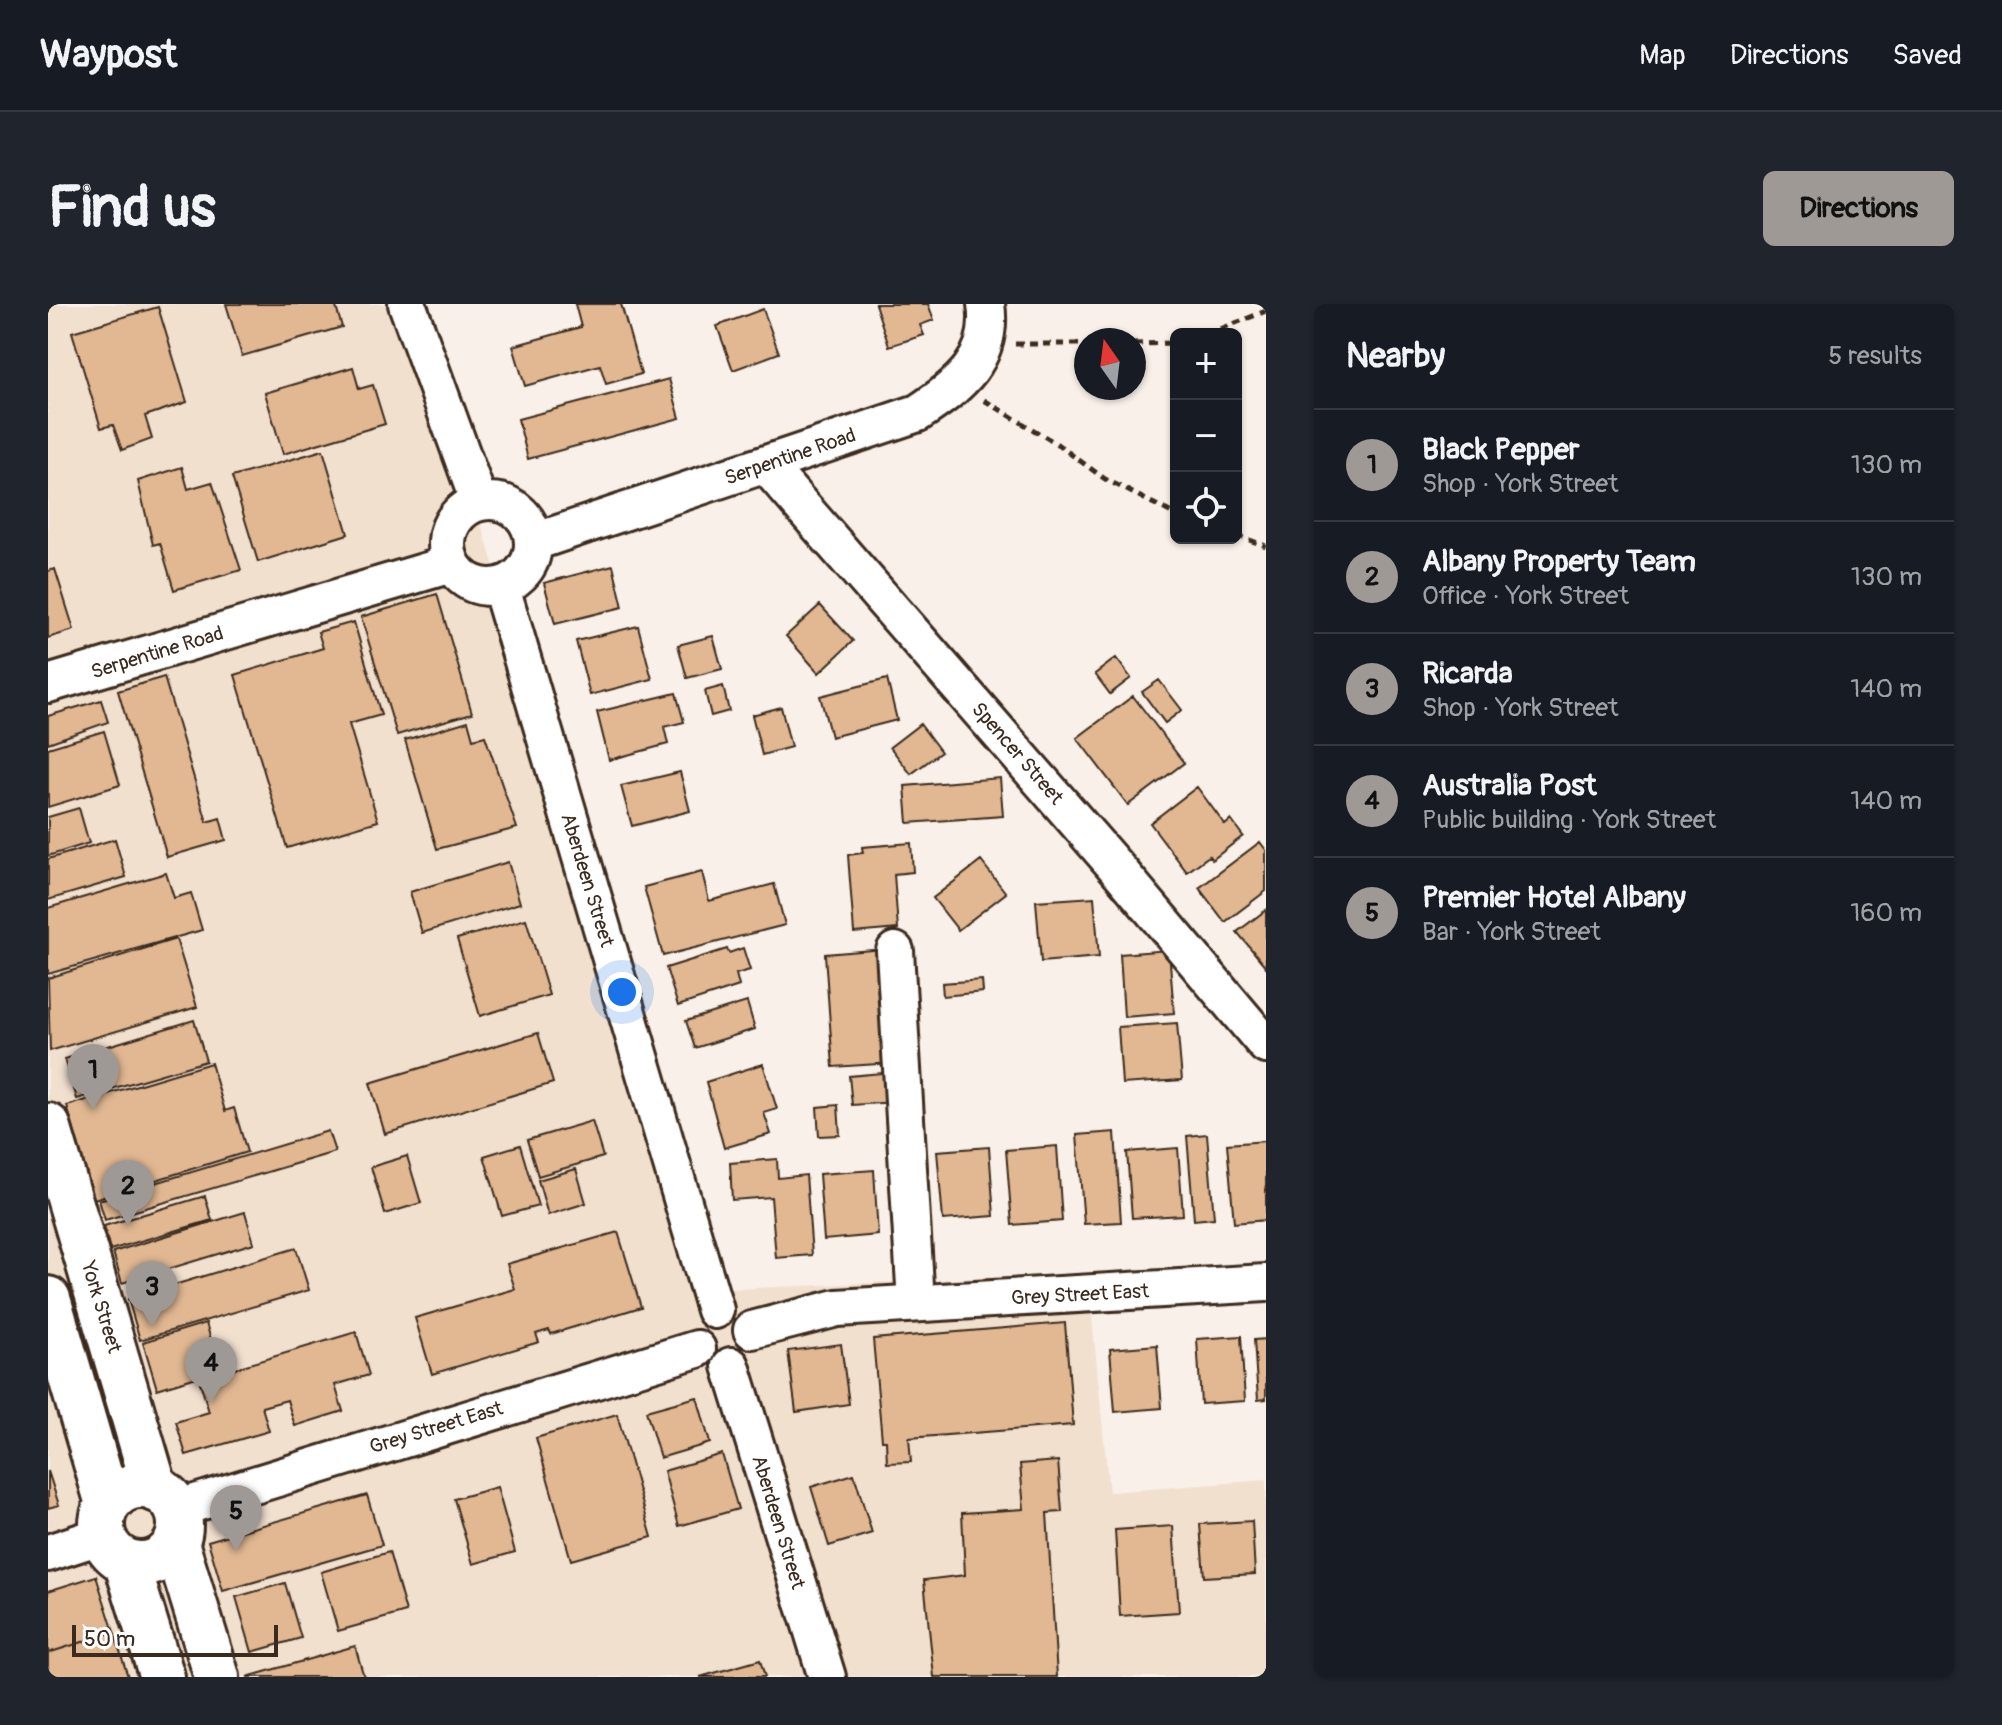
<!DOCTYPE html>
<meta charset="utf-8">
<style>
:root{--surface:#171b24;--page:#20242c;--text:#f1f3f6;--muted:#9ea1a6;--line:#363941;--accent:#9f9995}
body{margin:0;font-family:Pangolin,sans-serif;background:var(--page);color:var(--text)}
.controls{position:absolute;right:24px;top:24px;display:grid;overflow:hidden;border-radius:12px;box-shadow:0 2px 6px #0004}
.controls button{width:72px;height:72px;display:grid;place-items:center;padding:0;border:0;border-bottom:2px solid var(--line);background:var(--surface);color:var(--text);font:40px sans-serif}
.compass{position:absolute;left:1026px;top:24px;width:72px;height:72px;border-radius:50%;background:var(--surface);box-shadow:0 2px 6px #0004;rotate:346deg}
.scale{position:absolute;left:24px;bottom:20px;width:206px;box-sizing:border-box;padding-left:8px;border:4px solid #3b2a1e;border-top:0;font-size:22px;line-height:28px;white-space:nowrap;color:#3b2a1e;-webkit-text-stroke:6px #fff;paint-order:stroke}
.you{position:absolute;left:574px;top:688px;width:28px;height:28px;margin:-20px;border:6px solid #fff;border-radius:50%;background:#1a73e8;box-shadow:0 0 0 12px #1a73e833}
.badge{display:grid;place-items:center;width:52px;height:52px;border-radius:50%;background:var(--accent);color:#111;font-size:26px;font-weight:700}
.pin{position:absolute;translate:-50% -66px;filter:drop-shadow(0 2px 4px #0008)}
.pin::after{content:'';position:absolute;top:42px;width:28px;height:24px;background:inherit;clip-path:polygon(0 0,100% 0,50% 100%)}
.list{margin:0;padding:0;list-style:none}
h2{display:flex;justify-content:space-between;align-items:center;height:104px;margin:0;padding:0 32px;font-size:34px}
h2 small{font-size:26px;font-weight:400;color:var(--muted)}
.list li{display:grid;grid-template-columns:52px 1fr auto;gap:24px;align-items:center;box-sizing:border-box;height:112px;padding:0 32px;border-top:2px solid var(--line)}
.list b{display:block;font-size:30px;white-space:nowrap}
.list p{margin:0;font-size:26px;white-space:nowrap;color:var(--muted)}
.list em{font-size:26px;font-style:normal;color:var(--muted)}
.icon{flex:none;width:44px;height:44px;fill:none;stroke:currentColor;stroke-width:2;stroke-linecap:round;stroke-linejoin:round}
.map{position:relative;flex:none;width:1218px;height:1373px;overflow:hidden;border-radius:12px}
header{display:flex;align-items:center;gap:48px;box-sizing:border-box;height:112px;padding:0 40px;background:var(--surface);border-bottom:2px solid var(--line)}
header strong{font-size:38px}
nav{display:flex;gap:44px;margin-inline-start:auto;font-size:28px}
.intro{display:flex;align-items:center;justify-content:space-between;box-sizing:border-box;height:192px;padding:0 48px}
h1{margin:0;font-size:56px}
.button{padding:20px 36px;border-radius:12px;background:var(--accent);color:#111;font-size:28px;font-weight:700}
main{display:flex;gap:48px;padding:0 48px}
aside{flex:1;background:var(--surface);border-radius:12px;box-shadow:0 2px 6px #0004}
.map>svg:first-child{display:block}
</style>
<header>
<strong>Waypost</strong>
<nav><a>Map</a><a>Directions</a><a>Saved</a></nav>
</header>
<div class="intro"><h1>Find us</h1><a class="button">Directions</a></div>
<main>
<div class="map">
<svg width="1218" height="1373" viewBox="0 0 1218 1373">
<rect width="100%" height="100%" fill="#f9f1e9"/>
<filter id="ink" filterUnits="userSpaceOnUse"><feTurbulence type="fractalNoise" baseFrequency=".0125" numOctaves="2"/><feDisplacementMap in="SourceGraphic" scale="16" xChannelSelector="R" yChannelSelector="G"/><feConvolveMatrix kernelMatrix="1 2 1 2 8 2 1 2 1" color-interpolation-filters="sRGB"/></filter>
<g filter="url(#ink)">
<path fill="#f2e0cf" d="M0,0h368l293,986 379,-17 21,219 157,-12v197h-1218z"/>
<path fill="#e1b892" stroke="#3b2a1e" stroke-width="2" d="M178,0h109l7,23 -100,29z
M527,0h46l20,70 -35,10 -6,-19 -75,21 -12,-40 68,-19z
M827,0h53l6,16 -14,5 4,10 -35,11z
M110,3l29,95 -42,14 7,23 -30,11 -9,-25 -12,3 -29,-96z
M715,5l16,44 -46,17 -16,-44z
M305,63l6,22 14,-4 12,39 -102,30 -18,-61z
M621,75l11,39 -152,41 -10,-40z
M275,146l25,84 -90,28 -26,-85z
M134,163l6,22 24,-7 29,88 -67,20 -14,-47 -7,2 -15,-64z
M565,261l10,42 -68,17 -11,-41z
M7,265l19,61 -26,8v-67z
M389,290l35,119 -75,22 -36,-118z
M772,301l33,36 -34,32 -33,-37z
M306,318l27,93 -32,9 29,97 -91,27 -52,-173 88,-27 -5,-16z
M590,322l14,53 -62,16 -14,-54z
M665,332l9,33 -35,9 -9,-33z
M1068,354l15,20 -21,16 -15,-20z
M116,373l43,145 13,-4 6,22 -59,17 -49,-166z
M839,375l10,41 -66,17 -11,-41z
M1111,376l23,30 -17,13 -23,-31z
M675,382l6,25 -18,5 -6,-25z
M628,389l8,29 -20,5 4,17 -59,16 -12,-48z
M1085,392l51,67 -56,42 -51,-67z
M53,396l7,22 -60,21v-27z
M733,403l10,40 -29,8 -10,-40z
M420,417l5,18 12,-3 32,92 -80,21 -32,-109z
M872,420l21,28 -30,22 -21,-27z
M56,427l16,54 -72,22v-59z
M632,468l10,39 -58,15 -11,-40z
M952,474l3,38 -95,7 -3,-37z
M1149,483l28,38 6,-5 12,16 -31,24 -3,-4 -22,16 -37,-49z
M31,504l10,35 -41,13v-39z
M67,535l11,38 -78,23v-41z
M1212,538l6,8v41l-41,31 -26,-34z
M863,539l2,29 -19,2 4,55 -44,4 -6,-78 15,-2 -1,-6z
M933,557l25,32 -48,37 -25,-32z
M460,558l12,41 -98,30 -12,-41z
M654,568l7,29 65,-17 11,41 -122,31 -19,-69z
M118,569l8,25 17,-5 11,37 -154,44v-66z
M1046,593l5,60 -58,5 -5,-61z
M1218,606v57l-29,-35z
M478,615l23,76 -69,21 -23,-77z
M128,635l21,68 -147,44 -2,-73z
M695,644l7,22 -14,4 3,12 -61,20 -12,-38 61,-19 2,4z
M836,645l9,114 -60,4 -8,-113z
M1121,646l5,63 -50,4 -4,-63z
M934,676l1,12 -40,4 -1,-13z
M699,698l8,27 -60,19 -9,-27z
M146,716l12,41 -129,38 -12,-40z
M1129,719l5,57 -60,4 -4,-57z
M490,729l15,50 -168,51 -15,-51z
M163,759l14,48 9,-3 13,44 -153,47 -27,-93z
M715,760l14,45 -13,4 7,21 -47,14 -18,-66z
M845,768l2,30 -43,3 -3,-29z
M790,801l2,30 -21,1 -2,-29z
M544,817l11,36 -65,19 -11,-36z
M280,827l7,21 -230,68 -6,-20z
M1067,828l6,90 -37,2 -7,-89z
M1159,830l7,84 -20,2 -7,-84z
M1218,837v79l-32,3 -7,-79z
M472,841l18,61 -36,10 -18,-60z
M1009,842l5,75 -50,4 -6,-75z
M941,843l5,69 -51,4 -6,-69z
M1130,844l5,67 -51,3 -5,-66z
M359,852l14,47 -36,11 -14,-47z
M729,855l1,19 28,-3 6,80 -36,3 -5,-61 -39,3 -2,-37z
M528,865l10,34 -38,12 -10,-35z
M826,866l4,65 -54,5 -5,-66z
M157,892l7,24 -102,30 -6,-24z
M197,908l9,31 -132,40 -9,-31z
M570,928l23,75 -90,27 -2,-4 -13,4 3,8 -107,32 -17,-56 100,-29 -8,-25z
M248,944l13,42 -169,50 -12,-41z
M158,1019l14,47 -63,19 -14,-47z
M1017,1019l8,102 -164,13 2,24 -24,1 -1,-23h-4l-9,-101z
M308,1028l13,43 -34,10 8,26 -48,15 -8,-26 -25,7 7,24 -83,24 -10,-33 33,-10 -10,-33z
M1193,1032l4,65 -44,3 -4,-65z
M1218,1035v60l-8,1 -4,-60z
M793,1040l8,60 -53,8 -8,-61z
M1109,1041l5,63 -47,4 -5,-63z
M649,1093l13,46 -50,15 -14,-47z
M569,1110l35,123 -81,23 -35,-122z
M674,1150l16,55 -59,17 -15,-55z
M1010,1157l4,51 -15,1 10,164h-123l-10,-97 41,-5 -3,-62 62,-4 -4,-45z
M0,1167l11,34 -11,3z
M806,1170l18,59 -43,13 -18,-59z
M449,1183l18,65 -42,12 -19,-65z
M319,1191l15,50 -159,46 -15,-50z
M1204,1217l3,53 -51,3 -4,-53z
M1125,1222l6,86 -59,4 -5,-86z
M341,1248l17,60 -68,19 -17,-59z
M48,1272l18,56 -66,21v-62z
M237,1279l16,55 -49,14 -16,-55z
M66,1328l14,45h-80v-24z
M307,1342l9,31h-117z
M712,1356l5,17h-65z"/>
<g fill="none" stroke-linecap="round" stroke-linejoin="round">
<defs>
<path id="minor" d="M359,0l72,198
M718,161l356,409 144,171
M399 240a43 43 0 1 1 86 0a43 43 0 1 1-86 0Z
M486,238l384,-129c41,-27 76,-54 68,-109
M453,283l214,723
M0,380l403,-120
M847,647l21,352
M704,1026l85,-22 429,-25
M683,1062l96,311
M128,1205l521,-160
M0,1249l55,-18"/>
<path id="major" d="M0,822l107,363
M0,995l60,205
M54 1221a39 39 0 1 1 78 0a39 39 0 1 1-78 0Z
M128,1239l41,134
M78,1257l36,116"/>
</defs>
<use href="#minor" stroke="#3b2a1e" stroke-width="42"/>
<use href="#major" stroke="#3b2a1e" stroke-width="50"/>
<path stroke="#3b2a1e" stroke-width="5" stroke-dasharray="8 6" stroke-linecap="butt" d="M1160,30l58,-23
M967,40h71
M1086,40l42,-1
M936,96l73,44 48,35 71,36
M1188,231l30,11"/>
<use href="#minor" stroke="#fff" stroke-width="36"/>
<use href="#major" stroke="#fff" stroke-width="44"/>
</g>
</g>
<g text-anchor="middle" stroke-width="7" stroke-linejoin="round" paint-order="stroke">
<g font-size="20" fill="#3b2a1e" stroke="#fff">
<text transform="translate(742 152) rotate(-19)" y="7">Serpentine Road</text>
<text transform="translate(109 348) rotate(-17)" y="7">Serpentine Road</text>
<text transform="translate(970 449) rotate(49)" y="7">Spencer Street</text>
<text transform="translate(540 576) rotate(73)" y="7">Aberdeen Street</text>
<text transform="translate(1032 990) rotate(-3)" y="7">Grey Street East</text>
<text transform="translate(54 1003) rotate(73)" y="7">York Street</text>
<text transform="translate(388 1123) rotate(-17)" y="7">Grey Street East</text>
<text transform="translate(731 1218) rotate(73)" y="7">Aberdeen Street</text>
</g>
</g>
</svg>
<div class="controls">
<button>+</button>
<button>−</button>
<button><svg class="icon" aria-label="locate" viewBox="0 0 24 24"><circle cx="12" cy="12" r="6"/><path d="M12 2v4M12 18v4M2 12h4M18 12h4"/></svg></button>
</div>
<svg class="compass" viewBox="-18 -18 36 36"><path d="M0-13l5 13h-10z" fill="#e53935"/><path d="M0 13l5-13h-10z" fill="#9ea1a6"/></svg>
<div class="scale">50 m</div>
<div class="you"></div>
<div class="pin badge" style="left:45px;top:806px">1</div>
<div class="pin badge" style="left:80px;top:922px">2</div>
<div class="pin badge" style="left:104px;top:1023px">3</div>
<div class="pin badge" style="left:163px;top:1099px">4</div>
<div class="pin badge" style="left:188px;top:1247px">5</div>
</div>
<aside>
<h2>Nearby<small>5 results</small></h2>
<ul class="list">
<li><span class="badge">1</span><div><b>Black Pepper</b><p>Shop · York Street</p></div><em>130 m</em></li>
<li><span class="badge">2</span><div><b>Albany Property Team</b><p>Office · York Street</p></div><em>130 m</em></li>
<li><span class="badge">3</span><div><b>Ricarda</b><p>Shop · York Street</p></div><em>140 m</em></li>
<li><span class="badge">4</span><div><b>Australia Post</b><p>Public building · York Street</p></div><em>140 m</em></li>
<li><span class="badge">5</span><div><b>Premier Hotel Albany</b><p>Bar · York Street</p></div><em>160 m</em></li>
</ul>
</aside>
</main>
